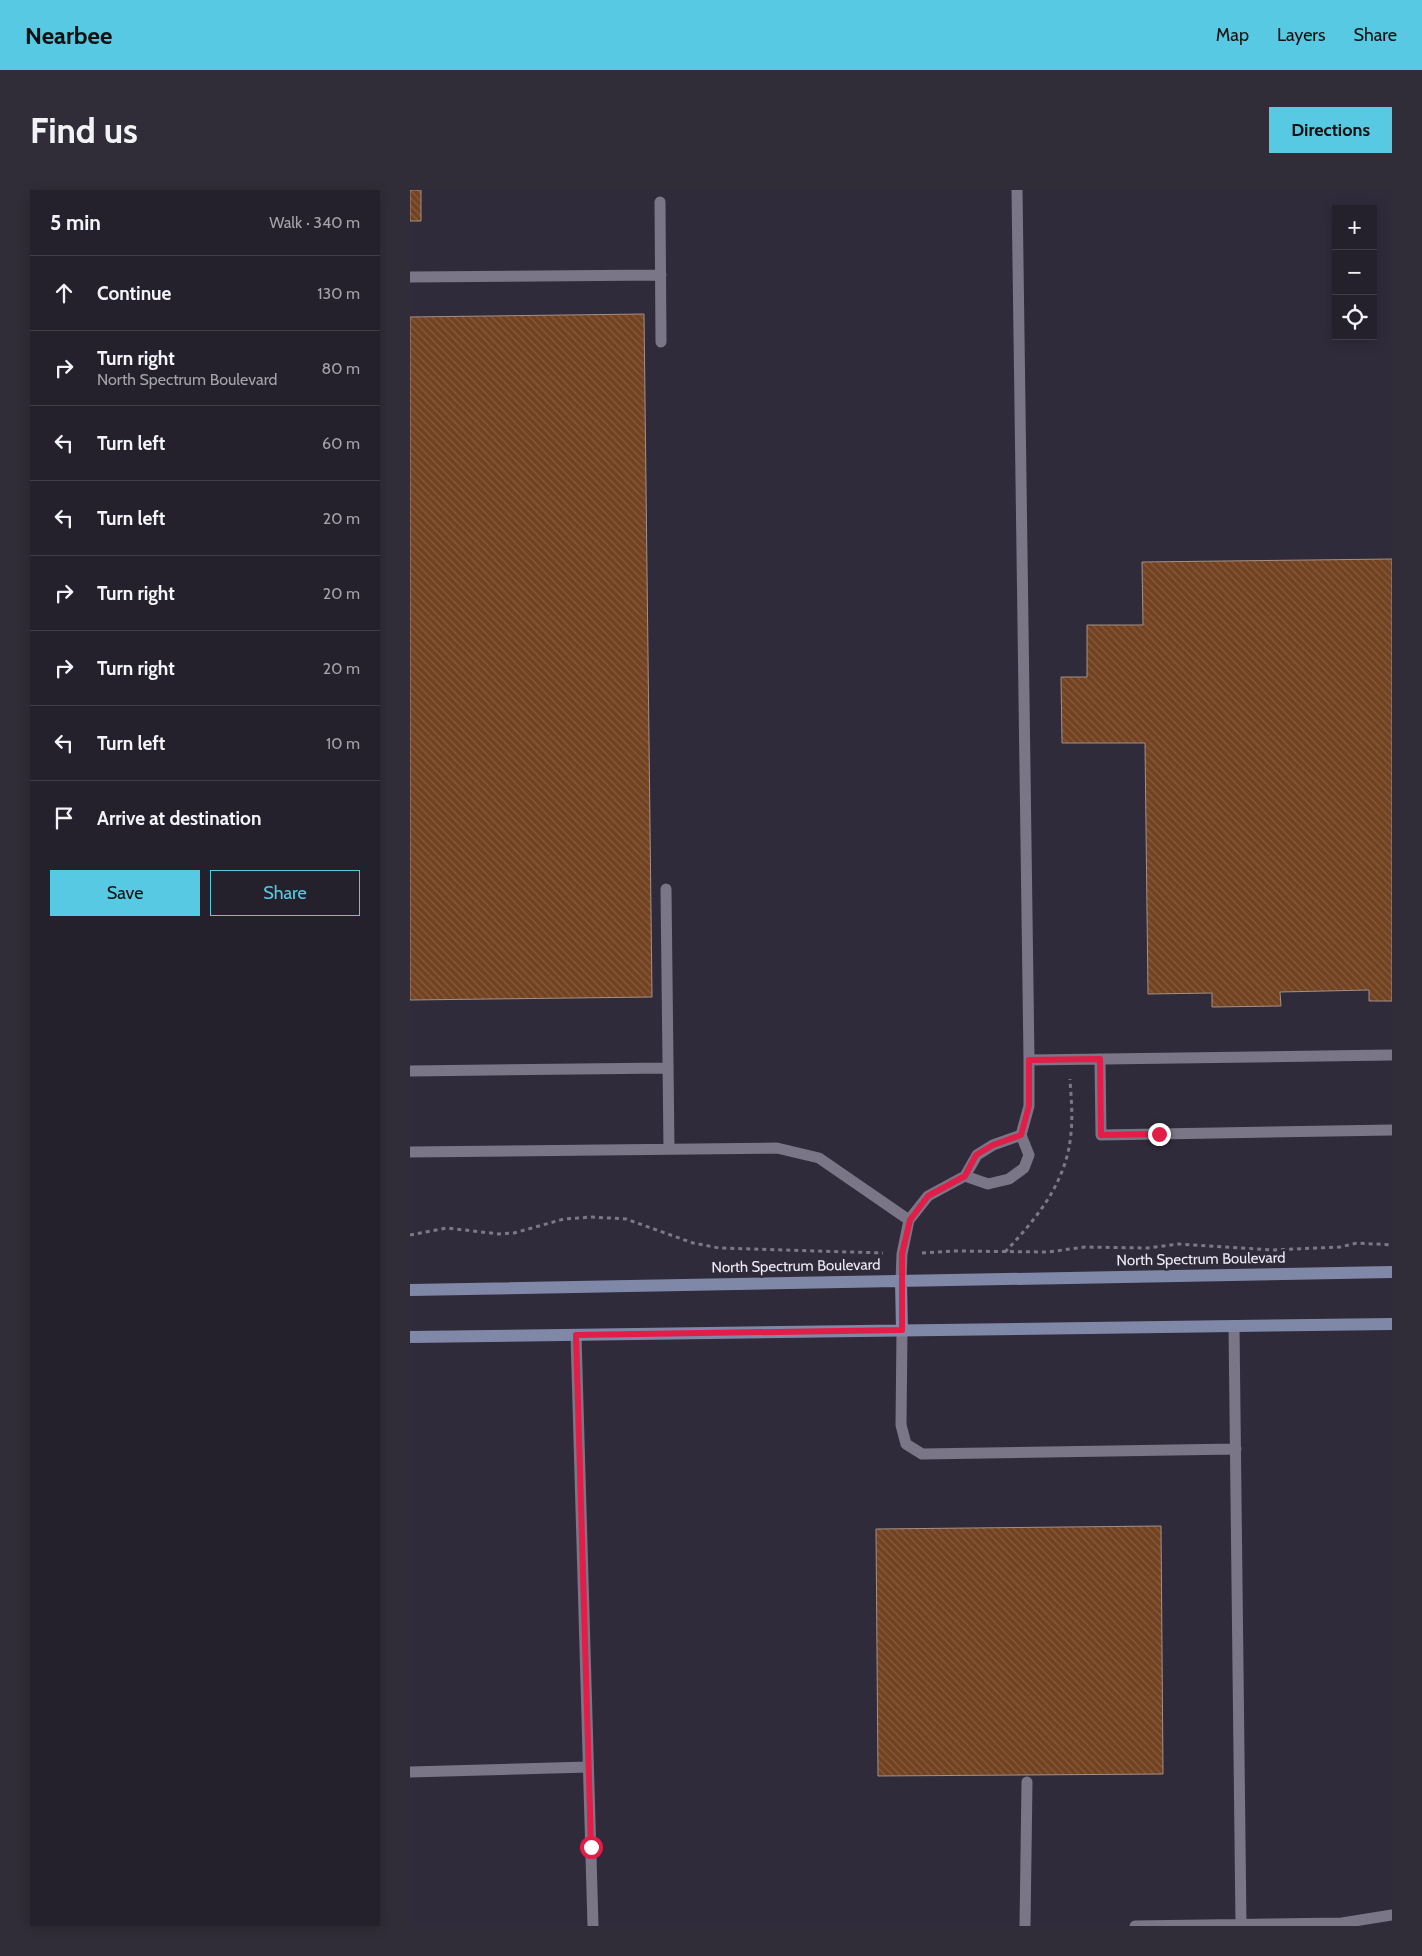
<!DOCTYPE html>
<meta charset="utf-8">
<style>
:root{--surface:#24202c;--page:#302d38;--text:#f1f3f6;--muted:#a3a3a9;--line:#413e48;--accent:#57c9e2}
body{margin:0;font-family:Cabin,sans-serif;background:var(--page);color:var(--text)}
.controls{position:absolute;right:15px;top:15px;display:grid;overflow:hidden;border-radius:0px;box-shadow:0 2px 12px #0003}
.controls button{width:45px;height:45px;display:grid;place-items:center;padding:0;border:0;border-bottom:1px solid var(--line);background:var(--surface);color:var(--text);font:25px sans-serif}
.stop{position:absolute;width:15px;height:15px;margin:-11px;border:4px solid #e11d48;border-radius:50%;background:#fff}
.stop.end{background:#e11d48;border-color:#fff;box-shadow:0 1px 5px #0008}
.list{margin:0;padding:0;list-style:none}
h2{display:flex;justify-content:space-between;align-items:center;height:65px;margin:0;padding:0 20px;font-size:21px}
h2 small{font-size:16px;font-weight:400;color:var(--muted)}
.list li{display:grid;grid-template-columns:32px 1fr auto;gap:15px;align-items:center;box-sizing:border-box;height:75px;padding:0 20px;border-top:1px solid var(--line)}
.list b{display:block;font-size:19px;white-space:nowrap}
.list p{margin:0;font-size:16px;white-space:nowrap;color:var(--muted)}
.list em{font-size:16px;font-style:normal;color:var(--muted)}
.actions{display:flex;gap:10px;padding:15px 20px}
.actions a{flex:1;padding:11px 0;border:1px solid var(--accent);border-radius:0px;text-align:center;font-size:18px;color:var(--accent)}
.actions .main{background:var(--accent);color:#111}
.icon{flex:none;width:28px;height:28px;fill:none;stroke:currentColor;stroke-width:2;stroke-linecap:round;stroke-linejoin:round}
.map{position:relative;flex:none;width:982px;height:1736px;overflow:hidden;border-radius:0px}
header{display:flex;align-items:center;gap:30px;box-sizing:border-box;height:70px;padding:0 25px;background:var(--accent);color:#111}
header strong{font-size:24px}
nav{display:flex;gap:28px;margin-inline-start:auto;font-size:18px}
.intro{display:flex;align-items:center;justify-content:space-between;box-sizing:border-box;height:120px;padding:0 30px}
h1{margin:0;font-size:35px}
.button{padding:12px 22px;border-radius:0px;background:var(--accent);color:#111;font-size:18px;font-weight:700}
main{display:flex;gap:30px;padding:0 30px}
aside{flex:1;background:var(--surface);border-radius:0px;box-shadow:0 2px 12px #0003}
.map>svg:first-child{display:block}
</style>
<header>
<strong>Nearbee</strong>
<nav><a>Map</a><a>Layers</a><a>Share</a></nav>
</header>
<div class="intro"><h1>Find us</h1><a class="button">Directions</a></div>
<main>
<aside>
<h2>5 min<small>Walk · 340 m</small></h2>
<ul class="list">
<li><svg class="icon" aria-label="ahead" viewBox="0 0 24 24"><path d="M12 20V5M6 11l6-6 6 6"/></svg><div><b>Continue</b></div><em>130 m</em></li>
<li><svg class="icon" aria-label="right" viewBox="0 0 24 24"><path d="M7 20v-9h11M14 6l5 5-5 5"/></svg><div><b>Turn right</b><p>North Spectrum Boulevard</p></div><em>80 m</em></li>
<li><svg class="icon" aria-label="left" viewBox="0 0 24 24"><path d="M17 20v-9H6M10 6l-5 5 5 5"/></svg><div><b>Turn left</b></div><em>60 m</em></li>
<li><svg class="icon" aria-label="left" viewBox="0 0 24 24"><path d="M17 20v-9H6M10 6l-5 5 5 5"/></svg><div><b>Turn left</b></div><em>20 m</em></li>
<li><svg class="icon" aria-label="right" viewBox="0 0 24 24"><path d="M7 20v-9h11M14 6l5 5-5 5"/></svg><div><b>Turn right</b></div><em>20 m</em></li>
<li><svg class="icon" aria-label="right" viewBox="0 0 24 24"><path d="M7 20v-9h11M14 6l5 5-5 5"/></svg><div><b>Turn right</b></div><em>20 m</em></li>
<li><svg class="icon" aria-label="left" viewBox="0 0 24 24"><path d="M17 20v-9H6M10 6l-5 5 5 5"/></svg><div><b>Turn left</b></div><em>10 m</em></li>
<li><svg class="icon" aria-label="arrive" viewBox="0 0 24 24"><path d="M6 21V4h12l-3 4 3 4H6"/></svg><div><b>Arrive at destination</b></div></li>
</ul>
<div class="actions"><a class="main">Save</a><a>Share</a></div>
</aside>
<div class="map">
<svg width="982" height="1736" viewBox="0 0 982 1736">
<defs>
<pattern id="building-back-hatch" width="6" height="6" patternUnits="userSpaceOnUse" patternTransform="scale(1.25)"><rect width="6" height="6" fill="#724221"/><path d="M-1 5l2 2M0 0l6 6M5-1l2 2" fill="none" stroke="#865d42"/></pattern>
</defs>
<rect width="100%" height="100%" fill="#302b3b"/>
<path fill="url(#building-back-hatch)" stroke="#a39084" d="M0,0h11v31h-11z
M234,124l8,683 -242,3v-683z
M982,369v442h-23v-11l-89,2 1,14 -69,1v-14l-64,1 -3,-251h-83l-1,-66h26v-52h56l-1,-63z
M751,1336l2,248 -285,2 -2,-247z"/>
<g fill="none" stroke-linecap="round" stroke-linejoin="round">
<path stroke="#7c7886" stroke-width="3" stroke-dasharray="4 4" stroke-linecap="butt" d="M0,1045l37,-7 52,6 15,-1 50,-14 28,-2 34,2 67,24 26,5 164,5
M595,1062c32,-34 62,-70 66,-119 2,-18 0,-36 -1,-54
M512,1063l33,-2 93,1 37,-5 63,1 30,-4 94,6 68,-3 17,-4 35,2"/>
<path stroke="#7b7588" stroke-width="11" d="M607,0l12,870v46l-8,29
M250,12l1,140
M0,87l251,-2
M256,699l3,260
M690,869l1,76 291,-5
M619,870l363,-5
M0,881l258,-3
M0,962l367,-4 42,10 90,62
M491,1091l1,-27 7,-34 19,-24 37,-20 12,-21 16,-10 28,-10 8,20 -5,13 -15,11 -21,5 -23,-8
M824,1136l7,599
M492,1140l-1,95 5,19 16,10 314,-5
M166,1145l17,591
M0,1582l178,-5
M615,1736l2,-144
M725,1736l207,-3 50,-8"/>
<path stroke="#8088a8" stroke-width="12" d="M491,1091l1,49
M0,1100l982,-18
M0,1147l982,-13"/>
</g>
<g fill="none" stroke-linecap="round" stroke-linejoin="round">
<path stroke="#e11d48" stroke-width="6" d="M181,1657l-15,-512 326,-5v-76l8,-34 18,-24 37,-20 11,-21 17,-10 28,-10 8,-29v-46l71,-1 1,76 58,-1"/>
</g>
<g text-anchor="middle" stroke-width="5" stroke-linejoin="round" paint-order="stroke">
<g font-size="15" fill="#efecf6" stroke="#302b3b">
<text transform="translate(791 1069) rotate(-1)" y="5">North Spectrum Boulevard</text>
<text transform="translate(386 1076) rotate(-1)" y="5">North Spectrum Boulevard</text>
</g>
</g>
</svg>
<div class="controls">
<button>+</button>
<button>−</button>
<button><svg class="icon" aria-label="locate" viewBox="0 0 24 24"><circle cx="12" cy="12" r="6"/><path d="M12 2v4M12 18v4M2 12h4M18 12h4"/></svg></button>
</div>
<div class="stop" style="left:181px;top:1657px"></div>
<div class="stop end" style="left:749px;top:944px"></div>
</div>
</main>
